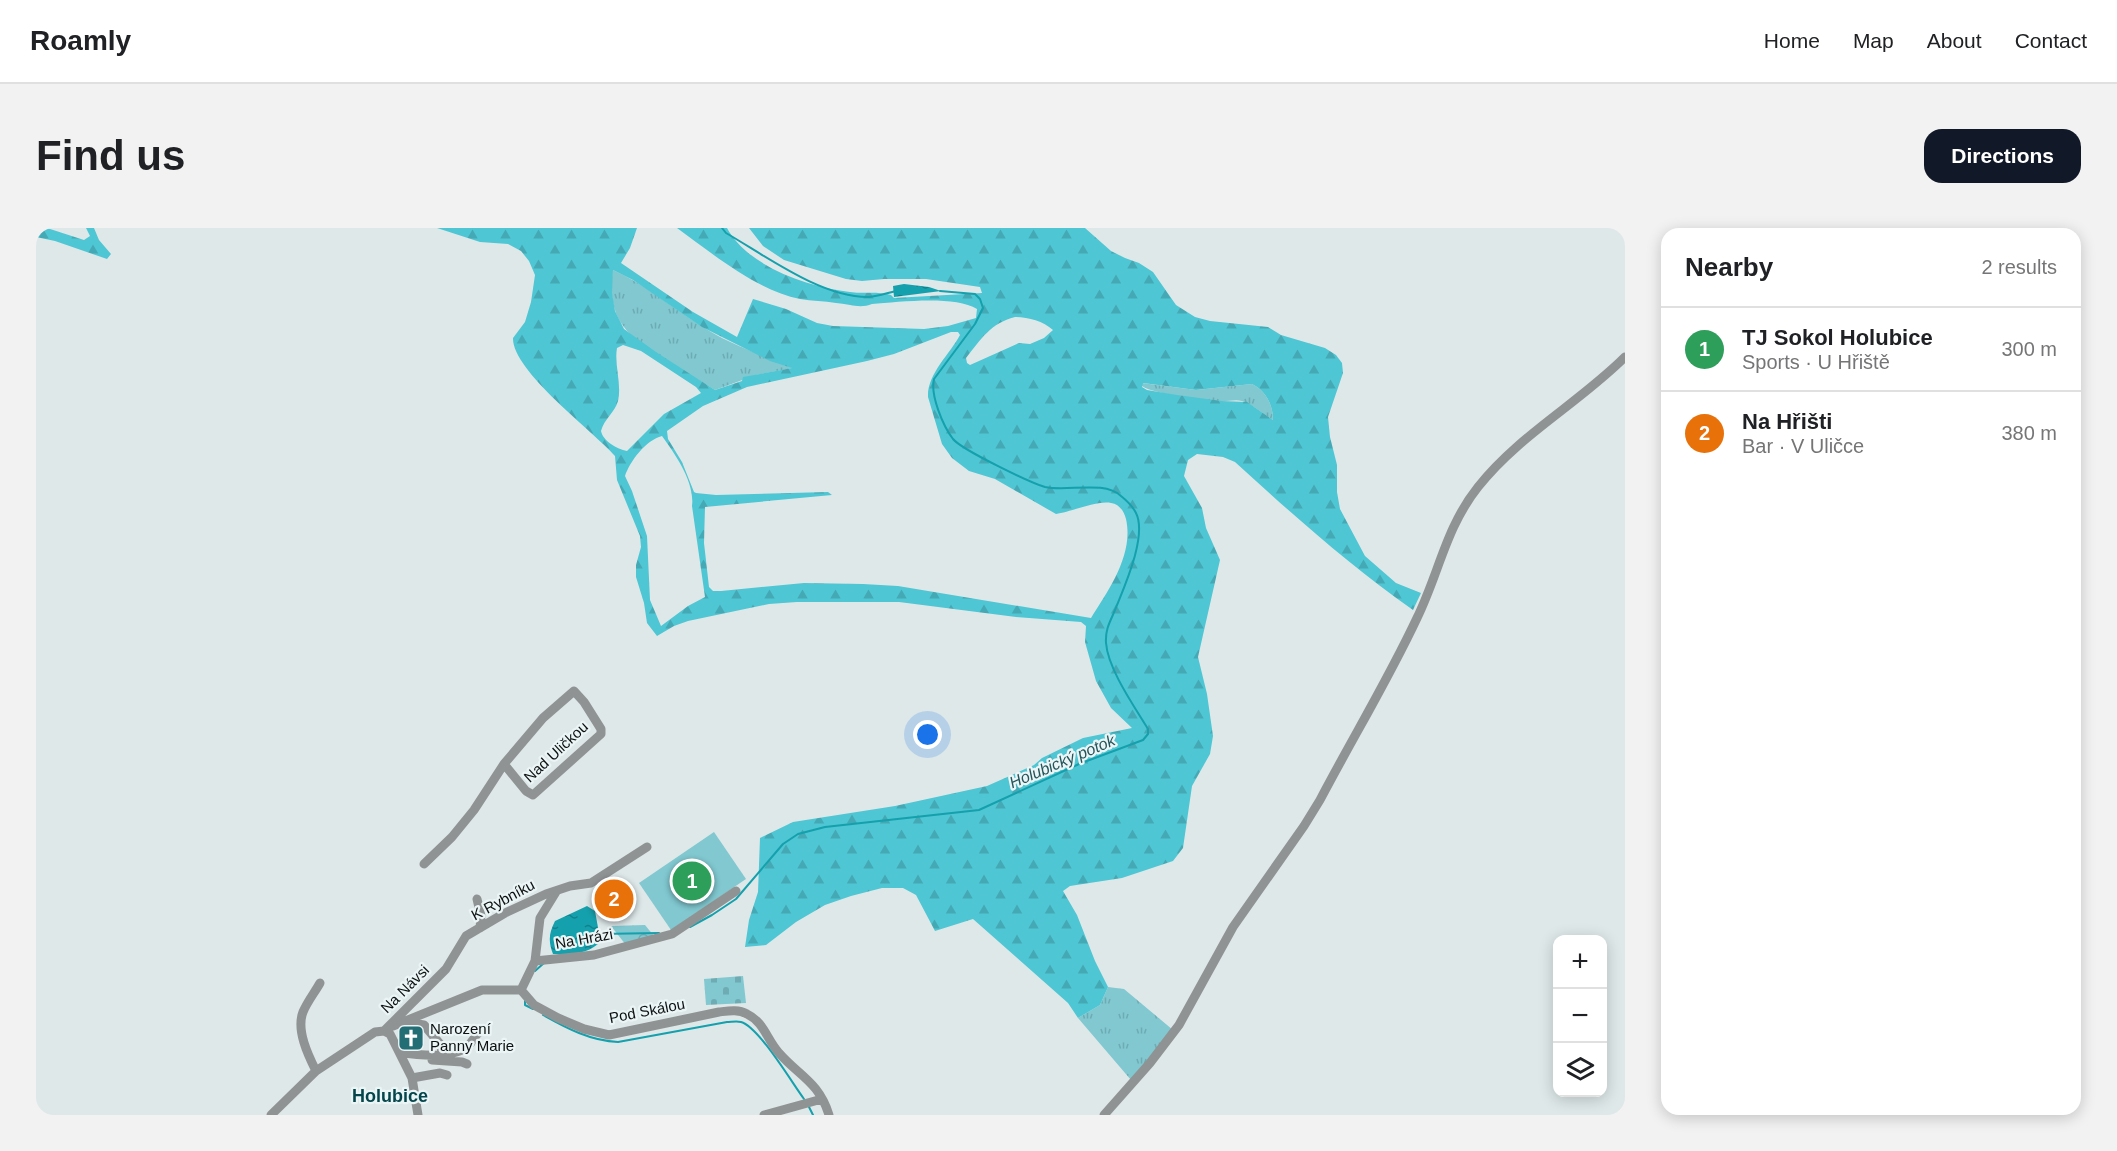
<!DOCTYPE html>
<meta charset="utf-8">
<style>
:root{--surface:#fff;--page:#f2f2f2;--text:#202124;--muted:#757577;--line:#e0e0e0;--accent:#111827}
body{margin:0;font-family:Helvetica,sans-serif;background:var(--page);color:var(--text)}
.controls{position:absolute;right:18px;bottom:18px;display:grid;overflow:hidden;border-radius:12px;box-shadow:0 3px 15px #0003}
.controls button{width:54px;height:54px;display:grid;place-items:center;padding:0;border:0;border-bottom:2px solid var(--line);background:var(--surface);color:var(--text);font:30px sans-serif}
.you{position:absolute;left:892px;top:507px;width:21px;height:21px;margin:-15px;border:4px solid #fff;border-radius:50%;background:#1a73e8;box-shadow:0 0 0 9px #1a73e833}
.badge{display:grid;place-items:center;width:39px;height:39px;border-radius:50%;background:var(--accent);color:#fff;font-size:20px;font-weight:700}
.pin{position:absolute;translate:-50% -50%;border:3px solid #fff;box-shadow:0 2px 6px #0006}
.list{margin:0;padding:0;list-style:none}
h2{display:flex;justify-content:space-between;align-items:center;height:78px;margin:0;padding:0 24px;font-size:26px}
h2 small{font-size:20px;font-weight:400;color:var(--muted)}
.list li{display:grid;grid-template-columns:39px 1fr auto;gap:18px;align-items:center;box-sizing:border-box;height:84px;padding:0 24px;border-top:2px solid var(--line)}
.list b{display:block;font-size:22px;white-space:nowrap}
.list p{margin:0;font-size:20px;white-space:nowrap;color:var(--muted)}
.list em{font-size:20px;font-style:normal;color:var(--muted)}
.icon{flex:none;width:33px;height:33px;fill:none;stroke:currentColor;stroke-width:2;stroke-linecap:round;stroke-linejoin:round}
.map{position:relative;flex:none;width:1589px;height:887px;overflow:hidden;border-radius:18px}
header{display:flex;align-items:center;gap:36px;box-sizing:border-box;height:84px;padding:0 30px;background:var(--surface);border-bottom:2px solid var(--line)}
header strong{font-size:28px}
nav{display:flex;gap:33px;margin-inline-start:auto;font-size:21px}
.intro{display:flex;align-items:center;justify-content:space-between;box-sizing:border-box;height:144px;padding:0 36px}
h1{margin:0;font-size:42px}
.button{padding:15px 27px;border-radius:18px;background:var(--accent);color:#fff;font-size:21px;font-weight:700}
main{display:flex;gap:36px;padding:0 36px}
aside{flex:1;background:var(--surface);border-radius:18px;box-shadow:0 3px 15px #0003}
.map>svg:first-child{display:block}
</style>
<header>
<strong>Roamly</strong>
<nav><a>Home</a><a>Map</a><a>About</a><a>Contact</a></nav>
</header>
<div class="intro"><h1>Find us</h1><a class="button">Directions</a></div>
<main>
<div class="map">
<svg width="1589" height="887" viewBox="0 0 1589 887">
<defs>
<pattern id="grass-tufts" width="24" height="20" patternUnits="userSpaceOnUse" patternTransform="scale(1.5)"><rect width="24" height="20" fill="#81c8d0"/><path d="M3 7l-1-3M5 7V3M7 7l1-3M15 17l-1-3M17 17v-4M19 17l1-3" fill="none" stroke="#6eabb2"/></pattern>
<pattern id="forest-firs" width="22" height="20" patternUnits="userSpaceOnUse" patternTransform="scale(1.5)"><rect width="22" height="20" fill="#4fc6d3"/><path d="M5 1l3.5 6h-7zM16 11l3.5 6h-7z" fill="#44a9b4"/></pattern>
<pattern id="cemetery-stones" width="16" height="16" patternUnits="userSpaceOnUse" patternTransform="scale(1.5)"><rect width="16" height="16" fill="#81c8d0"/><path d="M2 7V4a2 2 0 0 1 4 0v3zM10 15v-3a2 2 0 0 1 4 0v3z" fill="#6eabb2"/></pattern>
<pattern id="park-crowns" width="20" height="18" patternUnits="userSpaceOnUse" patternTransform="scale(1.5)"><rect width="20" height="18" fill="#81c8d0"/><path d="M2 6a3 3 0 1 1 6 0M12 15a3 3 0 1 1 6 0" fill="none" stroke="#6eabb2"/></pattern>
<pattern id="water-ripples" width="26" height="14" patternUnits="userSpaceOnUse" patternTransform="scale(1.5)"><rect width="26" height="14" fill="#14a0ac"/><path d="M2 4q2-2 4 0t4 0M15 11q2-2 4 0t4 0" fill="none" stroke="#11818b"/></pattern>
</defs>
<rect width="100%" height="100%" fill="#dee8e9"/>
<path fill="url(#grass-tufts)" d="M577,42c32,14 58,37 87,55 28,19 62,30 93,43l-37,7 -41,15c-22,-14 -78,-44 -91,-63 -13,-16 -14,-38 -11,-57z
M1106,155l54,7 56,-6c14,7 21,21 21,36 -10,-6 -19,-15 -31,-19 -7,-2 -16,1 -23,0 -18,-2 -63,-6 -77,-15z
M1072,759l16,2 49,41 -42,50 -53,-62 22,-13z"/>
<path fill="url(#forest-firs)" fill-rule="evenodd" d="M0,0h11l37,12 6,-4 -4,-8h8l5,12 12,14 -4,5 -52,-18 -19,-4z
M401,0h200l-7,20 -9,15 72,49 44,25 16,-38 33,10 31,14 16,3 91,3 24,-3 28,-8 1,-9c-22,-14 -78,-7 -105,-5 -12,5 -23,0 -36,-1 -12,-2 -24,-2 -36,-4 -44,-9 -87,-45 -123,-71h50c21,39 82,59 123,64 14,2 28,-1 41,3l3,3 88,-5 -2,-6 -54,-8h-42l-22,2 -16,-2 -62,-19 -21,-14 -14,-18h336l26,23 14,7 14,5 14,9 23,33 19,12 15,4 58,6 13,8 44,13 11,7 6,8 1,10 -15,44 2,20 7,28v27l3,17 25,47 31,27 25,10 -8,17c-64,-45 -121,-96 -178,-148l-12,-5 -26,-3 -9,6 -4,16 18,32 4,20 14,32 -22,97 9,37 6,42 -3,18 -18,32 -9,62 -10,13 -51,17 -52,8 -7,5 14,24 18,46 13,26 -8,18 -22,13 -10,-15 -95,-84 -38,12 -19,-36 -13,-7h-21l-31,8 -26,9 -29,17 -30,23 -21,2 4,-27 9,-28 2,-54 33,-16 102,-16 92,-20 47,-21 8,-7 41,-20 49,-10 -21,-20 -15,-27 -11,-39 1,-16 -5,-4 -65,-5 -117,-15h-102l-28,2 -81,17 -14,5 -17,10 -10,-13 -3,-20 -8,-26v-12l5,-18 -1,-11 -23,-56 -2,-24c-22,-25 -103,-85 -102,-118l12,-16 6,-20 4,-27 -6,-14 -8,-10 -13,-7 -28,-2zM577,42l20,10 69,47 68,34 22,7 -49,9 -1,4 -27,9 -59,-38 -32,-23 -9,-18 -3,-18zM979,89c13,0 28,4 38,13l-9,8 -14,6 -11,-1 -49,22 -3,-2 -1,-5c15,-19 25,-35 49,-41zM915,104h7l2,3c-10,19 -33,39 -32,62l14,47 10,14 17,13 26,8 61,35c14,-2 42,-14 55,-11 8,1 13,8 15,16 8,35 -17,71 -35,99l-193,-32 -35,-2 -59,-1 -83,8h-8l-4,-4 -5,-44 1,-36 127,-12 -4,-3 -112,3 -20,-2 -2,-1 -12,-30 -14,-23 -1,-8 36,-25 44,-19 120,-26 27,-7zM587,117l18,6 55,36 5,6 -37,21 -37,37c-10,-2 -24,-10 -26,-20 3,-12 14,-19 17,-30 4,-17 -4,-36 -1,-53zM1107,155l53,7 56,-6c14,7 21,21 21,36l-26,-18 -25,-1 -45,-6 -30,-5 -5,-3zM626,208c13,18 33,46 30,70l13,91 -17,9 -27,20 -11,-26 -3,-64 -15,-45 -7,-15c5,-15 21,-36 37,-40z"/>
<path fill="url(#cemetery-stones)" d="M707,748l3,27 -40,2 -2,-26z"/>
<path fill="url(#park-crowns)" d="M609,697l9,11 -28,9 -15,-19z"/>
<path fill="#81c8d0" d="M678,604l32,47 -75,51 -32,-47z"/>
<path fill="url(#water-ripples)" d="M868,56l25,3 12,4 -47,6 -1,-11z
M551,678l8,5 4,22 -1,11c-13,11 -28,10 -45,10 -5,-13 -4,-21 2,-33z"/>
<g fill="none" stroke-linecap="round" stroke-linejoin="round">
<path stroke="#14a0ac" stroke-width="2" d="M686,0l4,5c40,23 96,65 143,64 9,-1 18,-4 27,-6
M654,699l22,-12 24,-16 47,-55 15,-10 27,-7 154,-17 100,-46 64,-24 5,-6v-5c-14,-23 -40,-60 -42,-86 -1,-16 6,-24 11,-38 9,-22 30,-70 19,-92 -3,-6 -10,-13 -15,-17 -17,-16 -54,-4 -76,-9 -14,-4 -83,-37 -92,-48 -10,-13 -23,-44 -19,-60l41,-55 8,-16 -3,-9 -5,-5 -35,-3
M563,706l60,-1
M499,743l9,-8
M489,773v4l8,4
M507,787c23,13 48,26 75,27l109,-20c4,0 10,-1 14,0 18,5 51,61 63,77
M773,879l4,8"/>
<path stroke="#909394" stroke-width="9" d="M388,636l28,-27 22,-27 30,-46 39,-46 31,-27 10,11 17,27v5l-68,61 -7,-4 -22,-27
M441,671l4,17 -1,12
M499,733l59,-6 78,-21 64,-43
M485,762l13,15 24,13 26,11 25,6 110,-23c9,-1 19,-3 28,2 17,8 20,26 32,39 20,23 40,29 50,62
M485,762l14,-29 5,-43 16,-26
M369,794l19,3 16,19 3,11
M357,798l89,-36h39
M348,803l62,-62 20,-33 39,-23 41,-19 24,-8 21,-3 56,-36
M363,824c18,3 52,7 68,-5 4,-3 8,-11 12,-15
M396,832l30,2 5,2
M280,843c-8,-16 -20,-41 -13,-59 4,-10 12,-20 17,-29
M376,850l28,-5 7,2
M235,887l45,-44 59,-39 9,-1 6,3 22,44 6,37
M728,887l58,-16
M1068,887l46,-52 29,-38 54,-98 71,-101 16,-26c32,-61 68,-120 97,-182 22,-45 29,-91 61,-131 41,-52 101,-84 147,-130"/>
</g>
<defs>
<symbol id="church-square" viewBox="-11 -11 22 22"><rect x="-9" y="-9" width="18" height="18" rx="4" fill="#236e75" stroke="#ecf5f6"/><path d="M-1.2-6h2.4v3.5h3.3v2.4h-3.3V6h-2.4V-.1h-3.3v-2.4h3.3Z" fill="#fff"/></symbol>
</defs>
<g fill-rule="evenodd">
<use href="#church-square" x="360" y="795" width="30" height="30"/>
</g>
<g text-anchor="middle" stroke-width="4.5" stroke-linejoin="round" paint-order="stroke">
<g font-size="15" fill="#0c1010" stroke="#ecf5f6">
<text transform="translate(520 524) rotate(-43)" y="5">Nad Uličkou</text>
<text transform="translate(467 672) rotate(-28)" y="5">K Rybníku</text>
<text transform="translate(548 711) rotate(-10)" y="5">Na Hrázi</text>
<text transform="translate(369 761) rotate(-45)" y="5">Na Návsi</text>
<text transform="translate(611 783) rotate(-11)" y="5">Pod Skálou</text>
</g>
<g font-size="15" fill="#0c1010" stroke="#ecf5f6" text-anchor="start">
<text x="394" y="806">Narození<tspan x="394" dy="17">Panny Marie</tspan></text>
</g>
<g font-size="16" font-style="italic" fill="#23565b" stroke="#ecf5f6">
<text transform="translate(1026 533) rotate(-23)" y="6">Holubický potok</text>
</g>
<g font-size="18" font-weight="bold" fill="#04464c" stroke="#ecf5f6">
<text x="354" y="874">Holubice</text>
</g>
</g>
</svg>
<div class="controls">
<button>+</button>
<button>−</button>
<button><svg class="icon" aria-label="layers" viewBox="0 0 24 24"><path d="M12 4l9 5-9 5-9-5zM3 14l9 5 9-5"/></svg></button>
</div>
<div class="you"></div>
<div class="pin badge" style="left:656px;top:653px;background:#2e9e5b">1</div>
<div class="pin badge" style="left:578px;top:671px;background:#e8710a">2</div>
</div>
<aside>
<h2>Nearby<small>2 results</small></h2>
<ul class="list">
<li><span class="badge" style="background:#2e9e5b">1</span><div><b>TJ Sokol Holubice</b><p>Sports · U Hřiště</p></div><em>300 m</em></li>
<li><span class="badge" style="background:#e8710a">2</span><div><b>Na Hřišti</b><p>Bar · V Uličce</p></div><em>380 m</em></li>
</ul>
</aside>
</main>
